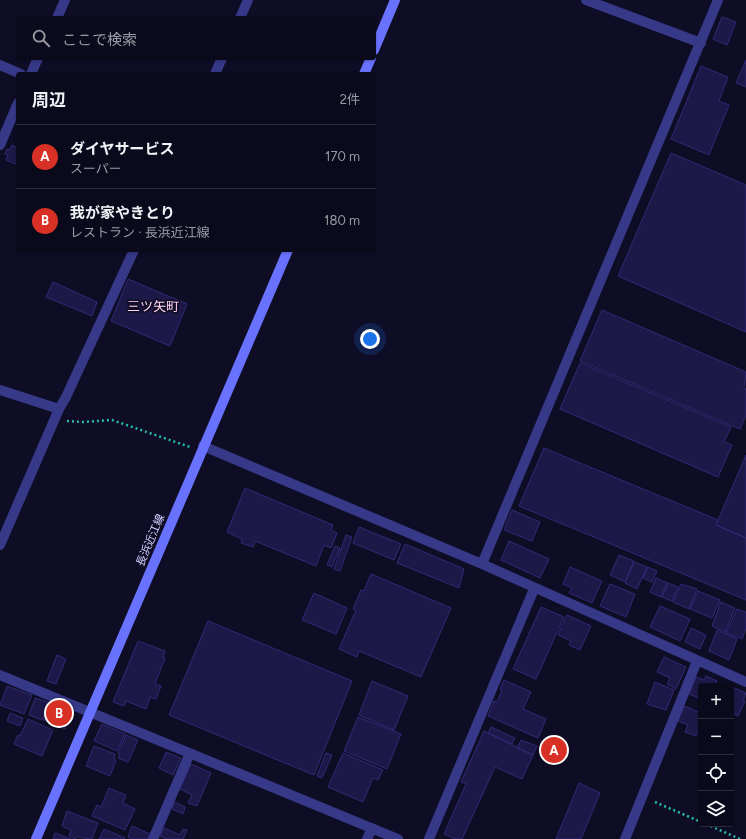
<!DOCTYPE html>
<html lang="ja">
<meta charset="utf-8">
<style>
:root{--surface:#0b0a1c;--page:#191829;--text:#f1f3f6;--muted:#9a9aa3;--line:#2b2b3b;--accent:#d93025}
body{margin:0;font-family:Figtree,"Noto Sans JP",sans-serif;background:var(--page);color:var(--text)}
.controls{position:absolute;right:12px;bottom:12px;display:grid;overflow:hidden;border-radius:4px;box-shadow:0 1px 3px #0004}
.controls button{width:36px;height:36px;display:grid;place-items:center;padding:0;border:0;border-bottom:1px solid var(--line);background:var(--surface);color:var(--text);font:20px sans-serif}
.you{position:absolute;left:370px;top:339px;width:14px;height:14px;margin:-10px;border:3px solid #fff;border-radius:50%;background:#1a73e8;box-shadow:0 0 0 6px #1a73e833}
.badge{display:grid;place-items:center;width:26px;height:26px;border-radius:50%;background:var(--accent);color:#fff;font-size:13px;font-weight:700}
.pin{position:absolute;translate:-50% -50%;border:2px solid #fff;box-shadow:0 1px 4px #0006}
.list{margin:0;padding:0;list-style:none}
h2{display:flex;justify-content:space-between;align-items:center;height:52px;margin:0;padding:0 16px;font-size:17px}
h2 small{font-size:13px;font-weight:400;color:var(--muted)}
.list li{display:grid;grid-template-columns:26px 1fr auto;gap:12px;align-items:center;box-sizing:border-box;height:64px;padding:0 16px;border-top:1px solid var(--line)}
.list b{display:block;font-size:15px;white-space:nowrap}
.list p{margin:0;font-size:13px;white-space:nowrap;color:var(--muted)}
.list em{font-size:13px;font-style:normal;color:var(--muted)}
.icon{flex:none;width:22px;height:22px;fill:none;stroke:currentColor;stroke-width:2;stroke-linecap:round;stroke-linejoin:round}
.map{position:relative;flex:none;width:746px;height:839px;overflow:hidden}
.search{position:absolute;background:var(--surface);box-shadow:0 1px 3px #0004;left:16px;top:16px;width:360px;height:44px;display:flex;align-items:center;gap:10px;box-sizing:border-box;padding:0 14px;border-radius:4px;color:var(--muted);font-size:15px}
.panel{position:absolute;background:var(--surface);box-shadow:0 1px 3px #0004;left:16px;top:72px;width:360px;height:180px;border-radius:4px}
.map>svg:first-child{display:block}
</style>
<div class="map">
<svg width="746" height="839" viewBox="0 0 746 839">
<rect width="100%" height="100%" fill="#0f0d26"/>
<path fill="#1e1848" stroke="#312975" d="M722,17l14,5 -9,23 -14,-6z
M746,60v27l-10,-4z
M701,66l27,11 -9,24 10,4 -20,50 -38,-16z
M12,145l6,3v17l-12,-5 2,-5 -3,-1 2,-5 3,1z
M671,153l75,32v147l-128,-56z
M128,279l59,25 -17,42 -59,-25z
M53,282l44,20 -5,14 -46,-19z
M602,310l144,62 -2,16 2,1v26l-6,14 -160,-68z
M580,363l151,64 -7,15 8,3 -14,32 -158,-68z
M544,448l174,72 -2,5 30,13v62l-227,-94z
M746,455v83l-30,-13z
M245,488l88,37 -2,5 6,3 -6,15 -7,-3 -8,21 -61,-25 -2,6 -12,-4 1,-4 -15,-7z
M512,510l28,12 -8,19 -28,-11z
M359,527l42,17 -7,16 -41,-17z
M346,535l6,2 -12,34 -6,-2z
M509,541l40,18 -9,19 -39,-18z
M405,544l59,25 -5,19 -62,-25z
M335,546l5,2 -8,19 -5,-2z
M619,555l15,6 -9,21 -15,-7z
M634,562l13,5 -10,22 -12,-6z
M570,567l32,14 -10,22 -23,-10 3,-5 -9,-4z
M648,567l9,4 -5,11 -9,-4z
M371,574l80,34 -30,69 -62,-26 -2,6 -18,-8 17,-39 -3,-1 8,-19 3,1z
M656,578l11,5 -6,14 -11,-5z
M668,583l10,4 -6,14 -10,-4z
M610,584l25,10 -9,23 -26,-11z
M681,584l16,5 -8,20 -16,-7z
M698,591l22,9 -8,18 -22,-9z
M314,593l33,15 -11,26 -34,-14z
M721,602l14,6 -10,24 -13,-6z
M660,606l30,13 -10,22 -30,-14z
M541,607l23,10 -28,62 -23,-10z
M737,609l9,3v16l-4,11 -16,-6z
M567,615l24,11 -11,24 -11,-5 2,-4 -13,-6z
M208,621l144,60 -38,94 -145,-60z
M691,628l15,7 -6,14 -15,-7z
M717,630l20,9 -8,21 -20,-9z
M138,641l27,10 -2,6 2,1 -10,26 6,2 -5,13 -6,-2 -4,12 -20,-8 -2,5 -11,-4z
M57,655l9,4 -10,25 -9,-3z
M664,657l22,10 -10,22 -9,-5 3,-6 -13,-6z
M706,676l11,5 -2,5h-14v13l-12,-5 7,-17 8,3z
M504,680l27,12 -8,17 23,10 -8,19 -50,-22 6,-15 3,1 5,-12 -2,-1z
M372,681l36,15 -14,34 -35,-15z
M655,682l19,8 -8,20 -19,-6z
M7,686l25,9 -8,19 -24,-9z
M732,687l14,6 -3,8h2l-7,15 -7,-3z
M35,698l13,4 -6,18 -13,-5z
M49,703l22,9 -6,17 -22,-9z
M684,706l17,7v11l-5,12 -11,-4 3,-7 -10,-4z
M10,713l13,5 -3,8 -13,-5z
M358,717l43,17 -14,35 -43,-18z
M28,719l25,11 -11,26 -28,-12 4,-9 2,1z
M102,724l23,10 -8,17 -23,-10z
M491,727l24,11 -3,6 -24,-11z
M484,731l49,24 -11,24 -27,-12 -33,72h-7l-11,-5 22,-50 -5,-2z
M126,735l12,5 -10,22 -10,-4 2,-4 -2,-1z
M521,740l16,6 -4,9 -16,-7z
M94,746l21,8 -1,5 2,1 -6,16 -24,-10z
M166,752l15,6 -8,17 -14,-7z
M326,753l6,2 -10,23 -5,-2z
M343,753l40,17 -5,10 -5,-2 -10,24 -35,-15z
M191,764l20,9 -14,33 -9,-3 4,-8 -12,-6z
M579,783l21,10 -19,46h-25z
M109,788l17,7 -3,8 12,6 -10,21 -33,-14 5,-11 4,2z
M175,802l10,5 -2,7 -11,-5z
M67,811l31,12 -6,16 -15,-2 -2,2 -6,-3 2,-6 -9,-4z
M132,826l18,8 -2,5h-16l-4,-2z
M164,828l16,7 3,-6 4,1 -4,9h-16l-7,-3z
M104,829l21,9 -1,1h-25z
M55,833l16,6h-18z"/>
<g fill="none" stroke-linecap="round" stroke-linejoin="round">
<path stroke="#27bea8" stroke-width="2.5" stroke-dasharray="2 3" stroke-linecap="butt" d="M67,421l16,1 29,-2 78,27
M655,802l46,20
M706,824l34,15"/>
<path stroke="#353988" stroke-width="10" d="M586,0l115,43
M57,18l8,-18
M240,18l8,-18
M0,65l21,9
M31,74l7,-16
M215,74l7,-16
M0,145l18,-42
M0,390l59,19
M203,446l279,118 236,-564
M0,545l59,-136 7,-12 68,-147
M482,564l264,118
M0,675l398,164
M153,839l37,-86
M367,839l5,-11
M429,839l105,-250
M625,839l72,-178"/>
<path stroke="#6972ff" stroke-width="10" d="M374,50l21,-50
M364,74l7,-16
M36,839l252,-589"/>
</g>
<g text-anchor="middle" stroke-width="3.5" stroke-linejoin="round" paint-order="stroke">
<g font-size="11" fill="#d3d2ff" stroke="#0f0d26">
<text transform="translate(150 540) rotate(-67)" y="4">長浜近江線</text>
</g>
<g font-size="13" fill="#ffd4f3" stroke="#0f0d26">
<text x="153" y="311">三ツ矢町</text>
</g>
</g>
</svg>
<div class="controls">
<button>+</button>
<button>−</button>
<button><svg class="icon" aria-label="locate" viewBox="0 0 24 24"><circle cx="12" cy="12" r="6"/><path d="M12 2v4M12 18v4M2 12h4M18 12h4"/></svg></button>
<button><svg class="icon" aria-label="layers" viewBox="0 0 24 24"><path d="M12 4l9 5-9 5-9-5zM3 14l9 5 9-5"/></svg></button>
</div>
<div class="you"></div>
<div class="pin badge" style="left:554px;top:750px">A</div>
<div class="pin badge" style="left:59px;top:713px">B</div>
<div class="search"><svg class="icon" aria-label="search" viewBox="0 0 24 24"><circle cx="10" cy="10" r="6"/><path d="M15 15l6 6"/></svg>ここで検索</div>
<section class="panel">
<h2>周辺<small>2件</small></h2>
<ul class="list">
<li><span class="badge">A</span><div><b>ダイヤサービス</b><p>スーパー</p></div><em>170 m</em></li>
<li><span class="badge">B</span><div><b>我が家やきとり</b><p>レストラン · 長浜近江線</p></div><em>180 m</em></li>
</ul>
</section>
</div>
